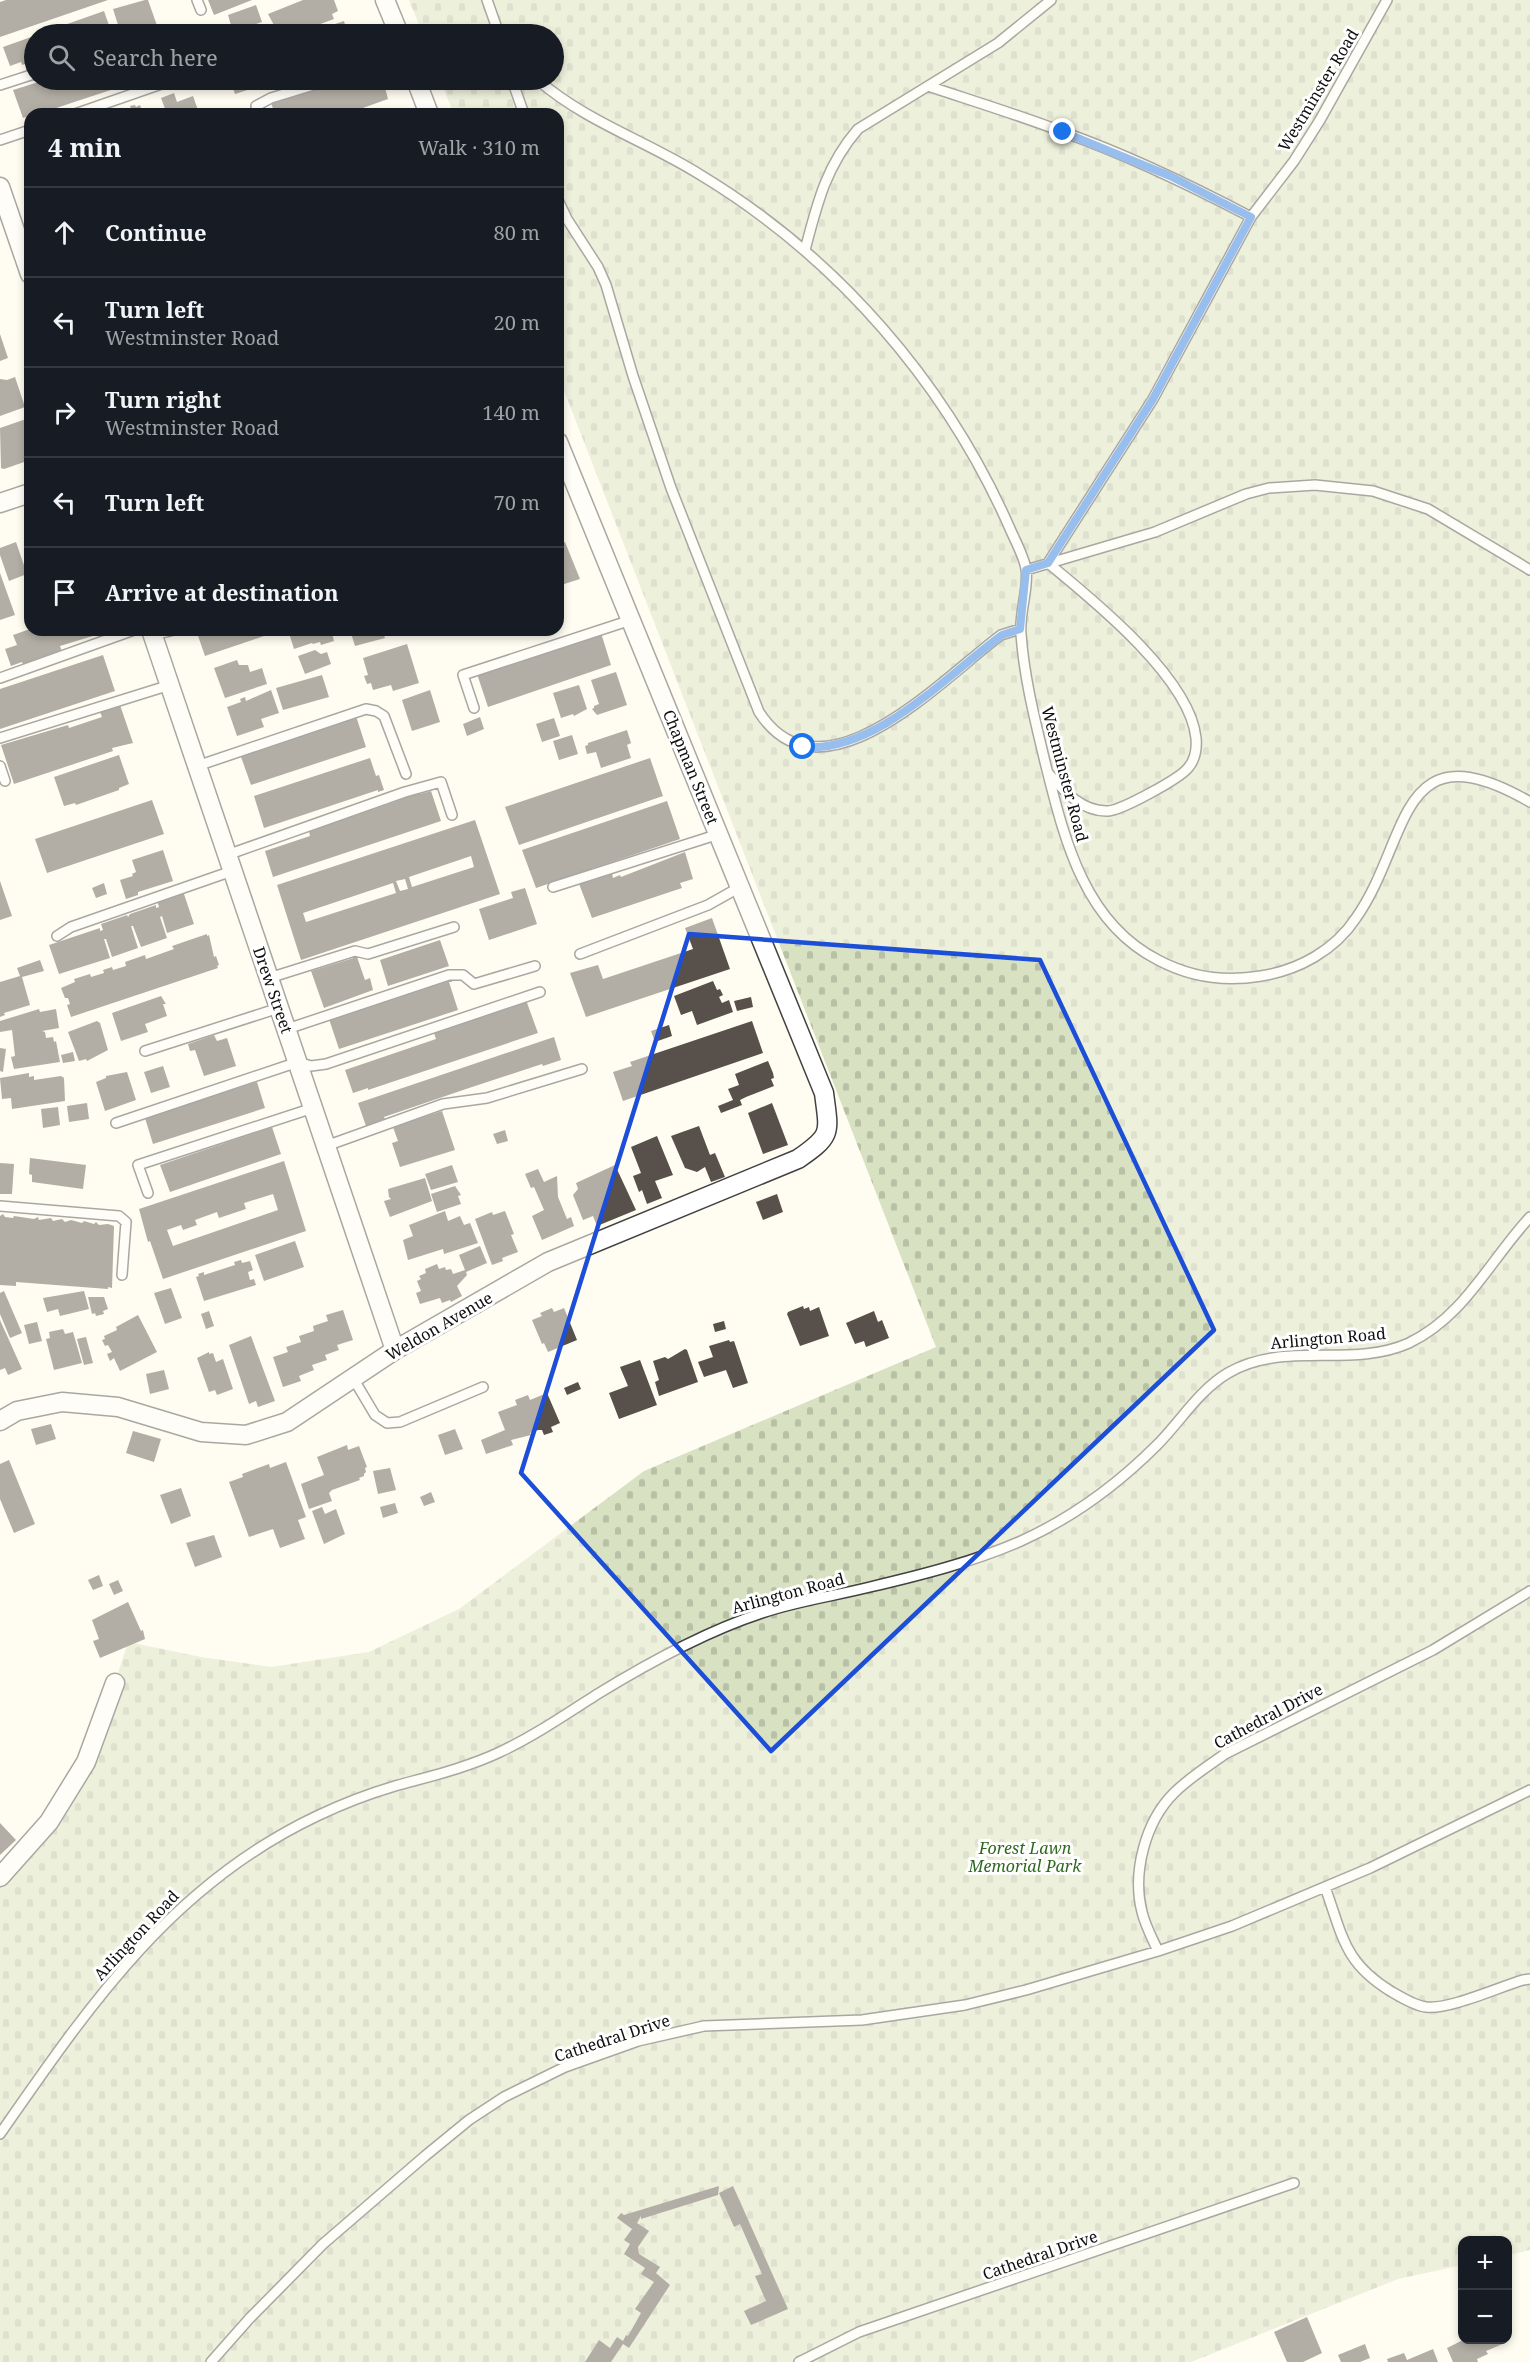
<!DOCTYPE html>
<meta charset="utf-8">
<style>
:root{--surface:#171b24;--page:#20242c;--text:#f1f3f6;--muted:#9ea1a6;--line:#363941}
body{margin:0;font-family:"Noto Serif",serif;background:var(--page);color:var(--text)}
.controls{position:absolute;right:18px;bottom:18px;display:grid;overflow:hidden;border-radius:12px;box-shadow:0 3px 9px #0003}
.controls button{width:54px;height:54px;display:grid;place-items:center;padding:0;border:0;border-bottom:2px solid var(--line);background:var(--surface);color:var(--text);font:30px sans-serif}
.stop{position:absolute;width:18px;height:18px;margin:-14px;border:4px solid #1a73e8;border-radius:50%;background:#fff}
.stop.end{background:#1a73e8;border-color:#fff;box-shadow:0 2px 6px #0008}
.list{margin:0;padding:0;list-style:none}
h2{display:flex;justify-content:space-between;align-items:center;height:78px;margin:0;padding:0 24px;font-size:26px}
h2 small{font-size:20px;font-weight:400;color:var(--muted)}
.list li{display:grid;grid-template-columns:39px 1fr auto;gap:18px;align-items:center;box-sizing:border-box;height:90px;padding:0 24px;border-top:2px solid var(--line)}
.list b{display:block;font-size:22px;white-space:nowrap}
.list p{margin:0;font-size:20px;white-space:nowrap;color:var(--muted)}
.list em{font-size:20px;font-style:normal;color:var(--muted)}
.icon{flex:none;width:33px;height:33px;fill:none;stroke:currentColor;stroke-width:2;stroke-linecap:round;stroke-linejoin:round}
.map{position:relative;flex:none;width:1530px;height:2362px;overflow:hidden}
.search{position:absolute;background:var(--surface);box-shadow:0 3px 9px #0003;left:24px;top:24px;width:540px;height:66px;display:flex;align-items:center;gap:15px;box-sizing:border-box;padding:0 21px;border-radius:33px;color:var(--muted);font-size:22px}
.panel{position:absolute;background:var(--surface);box-shadow:0 3px 9px #0003;left:24px;top:108px;width:540px;height:528px;border-radius:18px}
.map>svg:first-child{display:block}
</style>
<div class="map">
<svg width="1530" height="2362" viewBox="0 0 1530 2362">
<defs>
<pattern id="cemetery-stones" width="16" height="16" patternUnits="userSpaceOnUse" patternTransform="scale(1.5)"><rect width="16" height="16" fill="#d8e2c2"/><path d="M2 7V4a2 2 0 0 1 4 0v3zM10 15v-3a2 2 0 0 1 4 0v3z" fill="#b8c1a6"/></pattern>
</defs>
<rect width="100%" height="100%" fill="#fffcf1"/>
<path fill="url(#cemetery-stones)" d="M409,0h1121v2250l-22,5v-15h-46v25l-64,14 -207,83h-1191v-484l98,-143 30,-93 73,15 70,10 98,-15 90,-43 185,-138 292,-124 -378,-972v-261h-104l-14,-34h114v-46h-131z"/>
<path fill="#58504b" fill-rule="evenodd" d="M6,0h102l-108,37v-35z
M145,0h3l12,34h-27l-3,-10 -11,4 -6,-19z
M208,0h44l-38,15z
M303,0h31l4,11 -6,3 2,5 -41,15h-19l-1,-4 3,-1 -8,-15z
M256,5l6,17 -29,10 -5,-17z
M104,11l8,23h-73z
M344,21l2,8 -8,4 8,-3 2,4h-36l-1,-2z
M34,36v25l-12,4 -1,-3 -11,4 -7,-19z
M45,80h114l-14,5v-3l-9,3 -1,-3 -97,32h-8v2l-7,2 -10,-28z
M178,80h25l1,2 -18,7 -2,-7 -4,1z
M230,80h41l1,2 -37,12z
M340,80h43l5,19 -42,15h-71l-4,-11z
M174,93l3,9 16,-6 6,17 -32,1 -6,-16z
M135,105l1,2 4,-2 3,9h-27l15,-5 -1,-3z
M0,334l8,24 -8,3z
M15,377l10,30 -25,9v-37l7,1z
M29,418l1,42 -26,9 -3,-1 -1,-40z
M16,542l11,32 -18,7 -9,-26v-7z
M565,542l15,37 -22,7v-42z
M0,573l15,42 -15,5z
M30,629l64,1 2,5 -36,11 2,6 -39,13 -1,-3 -11,4 -6,-17 12,-4 -4,-10z
M196,630h66l2,6 -59,20z
M294,630h37l3,11 -13,4 -1,-3 -7,2 -1,-1 -18,6 -5,-16z
M350,630h32l3,8 -30,8z
M601,633l10,32 -123,42 -11,-33z
M407,644l12,39 -26,8 -2,-6 -18,5 -2,-7 -4,1 -3,-8 4,-1 -5,-17z
M315,650l6,4 6,-2 4,12 -26,10 -7,-18z
M103,655l12,36 -115,38v-40z
M237,660l2,5h9l2,7 12,-4 5,16 -42,14 -11,-30z
M616,672l11,33 -30,10 -5,-6 2,-1v-2l5,-2 -8,-24z
M322,675l7,22 -46,13 -7,-22z
M579,685l8,24 -13,7 -1,-2 -12,4 -8,-25z
M271,690l8,23 -18,6 3,8 -27,9 -10,-29 14,-5 -1,-3 5,-2 1,4z
M430,690l10,32 -28,9 -10,-31z
M120,705l13,38 -21,5 1,3 -99,33 -13,-39 67,-20 1,3 33,-11 -2,-5z
M356,716l10,31 -115,38 -11,-31z
M480,717l4,12 -17,7 -4,-12z
M554,718l6,18 -18,6 -6,-18z
M627,730l4,13 -4,2 4,13 -30,10 -5,-16 -9,2 -2,-8 3,-1v-2z
M572,735l6,19 -19,6 -6,-19z
M119,755l10,29 -10,4v2l-43,15 -1,-2 -11,3 -10,-29z
M370,758l6,18 3,-1 5,15 -6,2v-2l-114,38 -10,-32z
M650,758l13,38 -144,49 -14,-38z
M418,789l2,5 11,-3 10,30 -168,56 -8,-26 45,-15 -1,-5 91,-31 -1,-4z
M152,800l12,34 -117,39 -12,-34z
M667,801l13,38 -144,49 -14,-38z
M475,820l25,74 -199,66 -24,-75zM471,856l3,11 -62,20 -3,-10zM405,879l3,10 -8,2 -4,-10zM393,883l3,10 -90,29 -3,-9z
M163,850l10,31 -35,11v3l-12,4 -6,-19 13,-4 -1,-2 4,-2 -4,-12z
M685,852l8,27 -13,4 2,5 -90,30 -14,-37 30,-10 1,3 3,-1 1,5 7,-3 1,2z
M0,881l12,35 -12,4z
M104,883l3,11 -11,4 -4,-10z
M525,888l12,36 -48,16 -10,-31 34,-11 -2,-6z
M183,891l11,33 -27,9 -5,-17 -2,1 7,21 -26,9 -8,-21h-2l7,22 -26,9 -6,-18h-2l6,19 -51,16 -10,-29 51,-17v3l3,-1 -2,-6 26,-9 1,2 2,-3 26,-9v3l3,-1 -2,-7z
M712,918l18,51 -144,48 -16,-44 28,-8 5,14 90,-30 -8,-21z
M207,934v2l2,-1 5,22 2,-1 3,9 -2,1 1,2 -147,49 -4,-12 3,-1 -2,-6h-3l-4,-10 14,-6 -1,-3 16,-5 1,3 13,-4 -1,-3 9,-3 1,3 13,-4 -1,-4 20,-7 1,4 28,-10 -2,-3z
M440,940l9,26 -61,20 -8,-26z
M357,957l8,23 5,-2 3,12 -49,18 -13,-37z
M40,960l4,11 -22,6 8,28 -26,8 1,2 -5,2v-35l20,-6 -3,-8z
M451,978l1,4h-3l9,28 -119,39 -10,-30z
M713,981l4,9 3,-1 3,6 -4,2 3,6 7,-3 4,12 -36,13 -5,-14 -11,4 -7,-19z
M161,996l5,8h-3l4,12 -22,8 3,8 -27,9 -9,-28z
M751,997l2,10 -16,4 -3,-10z
M526,1000l12,33 -170,57v-2l-15,5 -8,-23 91,-31 -2,-6z
M39,1009l1,3 16,-3 3,19 -17,3 3,1 1,6 7,-1 1,5 2,-1 4,21 -46,7 -3,-12 4,-1 -3,-26 -12,2v-11z
M97,1021l3,2 8,27 -21,11 -1,-2 -7,2 -11,-29z
M752,1021l11,32 -140,48 -10,-29 19,-6 -2,-4z
M669,1025l3,11 -17,6 -4,-11z
M214,1035l3,6 10,-3 9,28 -32,10 -9,-26 -5,1 -2,-7z
M554,1037l7,23 -18,6 -1,-2 -76,25 -82,28 1,2 -19,7 -8,-23z
M0,1048l6,1 -3,23 -3,-1z
M73,1052l2,9 -12,2 -2,-8z
M768,1061l5,12 1,5 -3,1 3,7 -28,11 -6,3 2,5 -21,8 -3,-7 15,-6 -5,-11 11,-4 -4,-11z
M163,1066l7,21 -19,6 -7,-21z
M127,1072l9,28 -31,11 -9,-29 10,-4v-2z
M29,1073v4l5,-1v4l27,-4 3,2 1,23 -53,8 -1,-11 -9,1 -2,-21z
M257,1082l8,26 -112,36 -8,-26z
M87,1103l2,16 -20,3 -2,-16z
M772,1103l16,42 -25,9 -15,-41z
M58,1107l2,18 -17,3 -2,-19z
M442,1111l13,39 -55,17 -8,-24 6,-2 -5,-14z
M699,1126l11,29 5,-2 10,24 -14,5 -6,-15 -8,5 -12,-4 -14,-32z
M272,1127l9,27 -111,38 -10,-27z
M505,1130l3,11 -11,3 -4,-10z
M657,1136l16,39 -18,6 7,17 -15,6 -5,-14 -3,2 -6,-16 8,-3 -10,-26z
M30,1158l56,7 -3,24 -51,-7v-7l-3,-1z
M284,1161l22,70 -143,48 -13,-38 -2,1 -9,-33zM273,1194l5,16 -105,36 -6,-16 14,-5 2,5 14,-5 -2,-5 22,-8 2,6 27,-9 -2,-6z
M0,1163l14,1 -2,30h-12z
M452,1165l6,17 -27,8 -6,-16z
M615,1165l21,45 -39,16 -4,-10 -10,4 -10,-25 5,-6 -2,-6z
M538,1169l6,13 13,-6 1,21 9,22 4,-2 3,9 -32,14 -10,-24 12,-6 -10,-23 -3,1 -6,-14z
M425,1178l7,23 -42,16 -6,-16 7,-2 -2,-2 -1,-8z
M455,1186l6,9 -3,1 3,8 -24,8 -6,-18z
M777,1194l6,18 -20,8 -7,-18z
M445,1211l3,10 12,-5 4,9 6,-2 8,20 -34,11 -1,-5 -35,11 -5,-20 10,-4 -4,-11z
M505,1211l9,23 -3,1 7,17 -16,6 1,3 -11,4 -17,-46 17,-7 1,3z
M3,1214l2,3 8,1 1,-2 20,3 4,-2 1,3 12,-2 2,3 9,-2 3,3 6,-2 11,3 2,-2 10,3 2,-2 3,3 9,-1 6,2 -2,62 -4,-1v2l-92,-7v4l-16,-1v-69z
M295,1241l9,26 -40,14 -9,-26z
M480,1246l7,17 -21,9 1,3 -10,11 5,10 -11,6 -1,-2 -8,3 -2,-5 -20,6 -4,-11 5,-2 -4,-10 4,-2 -2,-3 7,-3 -1,-4 12,-5 2,5 6,-2 1,3 5,-1 2,5 12,-4 -6,-15z
M241,1260l1,3 8,-2 3,9 -5,2 2,8 4,-1 2,6 -52,16 -8,-24 3,-1 -1,-2 6,-2v3l31,-10 -1,-3z
M171,1288l11,30 -17,6 -11,-31z
M4,1291l18,42 -12,5 -10,-24v-21z
M84,1291l5,18 -29,7 -2,-7 -11,3 -4,-14z
M88,1297h16l4,12 -5,2 1,3 -8,2 -1,-3 -3,1z
M803,1306l1,3 5,-2 1,4 9,-4 10,29 -29,10 -13,-32 1,-2z
M552,1308l2,4 10,-4 13,32 -29,12 -4,-9 -2,1 -10,-24 10,-4 -2,-3z
M343,1310l10,30 -16,5 2,5 -14,5 2,5 -15,5 2,5 -15,6 2,5 -18,6 -10,-30 15,-5 -2,-5 15,-5 -2,-6 15,-5 -1,-5 15,-5 -2,-6z
M209,1311l5,15 -8,3 -5,-15z
M874,1311l4,11 4,-2 7,18 -23,9 -2,-6 -9,3 -9,-21z
M138,1315l19,37 -37,19 -6,-13 -4,3 -3,-7 5,-2 -4,-7 -3,1 -3,-6 3,-1 -1,-3 13,-6 -1,-3z
M0,1320l22,49 -14,6 -3,-7 -5,2z
M724,1321l2,8 -11,3 -2,-8z
M37,1322l5,19 -13,3 -5,-19z
M63,1329l2,5 8,-2 9,31 -28,7 -8,-31 4,-1 -1,-6z
M251,1336l24,65 -17,6 -2,-6 -7,3 -20,-59z
M86,1337l7,26 -9,2 -7,-26z
M729,1340l1,2 4,-1 14,42 -15,5 -7,-18 -22,7 -6,-15 15,-5 -4,-11z
M685,1349l2,1 11,32 -39,14 -4,-14 4,-2 -6,-19 12,-4 3,2z
M209,1352v2l4,-1 3,9 7,-3 10,30 -16,6 -2,-5 -6,2 -12,-34z
M640,1360l17,45 -38,14 -10,-26 19,-7 -8,-19z
M164,1370l5,19 -19,5 -4,-20z
M578,1382l3,7 -14,6 -3,-7z
M547,1393l13,30 -9,4 2,5 -9,3 -2,-5h-4l-8,3 1,2 -20,5 2,5 -27,9 -5,-14 24,-10 -7,-18 19,-7 -2,-5 13,-5 2,5z
M51,1424l5,15 -20,6 -5,-16z
M455,1429l8,20 -18,6 -7,-20z
M133,1431l28,8 -7,23 -28,-9z
M347,1445l1,5 11,-4 8,21 -2,1 1,4 -2,2v2l-5,2 1,2 -28,10 -3,3 3,8 -23,8 -8,-25 23,-9 -7,-18z
M9,1460l26,64 -21,9 -14,-34v-35z
M286,1462l20,55 -8,3 7,19 -25,9 -7,-19 -24,8 -20,-55 14,-5 -1,-3 27,-10 1,4z
M390,1468l6,22 -18,4 -5,-23z
M181,1488l10,28 -20,8 -11,-29z
M431,1492l4,10 -11,4 -4,-9z
M395,1503l3,10 -15,5 -3,-11z
M322,1507l3,7 11,-5 9,25 -21,10 -12,-33z
M214,1535l8,22 -27,10 -9,-24z
M99,1575l4,11 -10,4 -5,-10z
M118,1580l5,11 -9,4 -5,-11z
M128,1602l13,29 2,-1 2,9 -45,19 -7,-17 6,-2 -7,-19z
M0,1823l16,17 -16,15z
M719,2186l-1,9 -77,24v-3l-4,7 12,8 -11,16 1,7 21,13 -4,6 14,12 -41,63 -6,-4 -12,18h-26l14,-22 11,8 7,-11 6,4 3,-6 2,1 13,-23 -6,-4 19,-27 -13,-8 4,-6 -21,-14 6,-10 -6,-4 8,-11 -15,-11 4,-5 3,2z
M733,2186l55,123 -37,16 -7,-14 22,-10 -11,-25 7,-2 -22,-50 -6,3 -15,-34z
M1307,2317l15,36 -19,9h-16l-13,-30z
M1463,2340h41l1,3 -19,8 2,3 -11,5 1,3h-25l-6,-14z
M1365,2344l5,14 -10,4h-19l-3,-7z
M1433,2349l5,13h-50l-1,-3 17,-6 3,7z"/>
<g fill="none" stroke-linecap="round" stroke-linejoin="round">
<defs>
<path id="service" d="M197,0l4,10
M487,0l12,34
M512,80l12,34
M538,80c47,41 108,61 161,94 138,83 248,210 312,357 5,11 13,26 15,38 3,19 -7,44 -5,65 3,43 14,86 24,128 19,75 38,160 113,198 32,17 68,22 103,16 38,-6 74,-26 95,-58 55,-78 40,-193 174,-116
M0,85l34,-11
M928,86c45,15 91,29 135,46 65,23 127,53 188,85
M256,106l15,-8 59,-18
M75,114l95,-33 -1,-1
M0,140l30,-10
M558,200l9,19 31,48 8,18 27,91 38,112 88,224c63,97 185,-35 242,-77l19,-6
M805,250c12,-46 21,-84 53,-121l140,-86 53,-43
M1048,563l105,-164 98,-182 43,-56 26,-41 67,-120
M1048,563c45,37 142,115 148,175 1,11 -1,22 -8,30 -9,11 -66,42 -80,43 -26,1 -44,-20 -60,-38
M1026,570l129,-38 91,-38 23,-6 46,-3 58,6 55,18 102,61
M153,635l21,-5
M0,678l134,-48
M474,708l-11,-33 168,-55
M0,738l170,-53
M0,766l5,15
M197,766l169,-57 10,2 8,5 22,58
M227,855l178,-63 36,-10 11,33
M553,887l166,-53
M57,936l14,-9 161,-56
M580,954l128,-49 32,-18
M269,978l86,-27 13,3 86,-27
M287,1029l162,-54h14l11,9 61,-18
M145,1051l134,-43
M116,1123l182,-61 13,4 15,-2 214,-72
M326,1146l117,-42 44,-6 95,-29
M148,1193l-10,-28 175,-57
M0,1206l119,10 7,6 -4,53
M353,1378l22,37 12,8 13,-1 83,-35
M1325,1887c18,50 19,76 67,105 9,5 23,14 34,15 23,3 73,-20 97,-27l7,-1
M1158,1951c-6,-13 -13,-26 -16,-39 -10,-39 3,-90 32,-119 15,-15 34,-27 51,-39l208,-104 97,-59
M0,2134c89,-128 171,-249 317,-318 25,-12 51,-22 78,-30 36,-10 71,-18 105,-34 34,-16 65,-37 96,-57 52,-32 108,-63 166,-82 35,-12 72,-17 108,-26 51,-12 103,-25 151,-46 51,-23 96,-56 136,-96 23,-23 42,-55 71,-72 56,-33 123,-4 181,-30 55,-26 81,-83 121,-126
M211,2362l38,-43 74,-75 102,-88 44,-36 35,-23 61,-30 73,-26 66,-15 158,-6 103,-15 61,-15 132,-39 74,-25 138,-58 160,-78
M799,2362l60,-30 435,-149"/>
<path id="minor" d="M385,0l14,34
M416,80l13,34
M0,187l30,87
M0,503l30,-10
M151,630l244,720
M0,1421l17,-10 45,-9 56,5 83,25 45,3 41,-13 108,-72 153,-88 250,-103c35,-24 31,-26 26,-66l-266,-651
M0,1877l49,-55 37,-60 29,-79"/>
</defs>
<use href="#service" stroke="#424242" stroke-width="12"/>
<use href="#minor" stroke="#424242" stroke-width="21"/>
<use href="#service" stroke="#fff" stroke-width="9"/>
<use href="#minor" stroke="#fff" stroke-width="18"/>
</g>
<g fill="none" stroke-linecap="round" stroke-linejoin="round">
<path stroke="#1a73e8" stroke-width="8" d="M803,747c73,6 144,-72 199,-112l18,-6 6,-59 22,-7 105,-164 98,-182 -81,-41 -107,-44"/>
</g>
<path d="M0 0H1530V2362H0ZM689,934l351,26 174,370 -443,421 -250,-278z" fill="#fffcf1" fill-opacity=".55" fill-rule="evenodd"/>
<path fill="none" stroke="#1d4ed8" stroke-width="4.5" stroke-linejoin="round" d="M689,934l351,26 174,370 -443,421 -250,-278z"/>
<g text-anchor="middle" stroke-width="6" stroke-linejoin="round" paint-order="stroke">
<g font-size="16" fill="#0f0f0f" stroke="#fff">
<text transform="translate(1318 90) rotate(-59)" y="6">Westminster Road</text>
<text transform="translate(691 767) rotate(68)" y="6">Chapman Street</text>
<text transform="translate(1065 774) rotate(75)" y="6">Westminster Road</text>
<text transform="translate(273 990) rotate(71)" y="6">Drew Street</text>
<text transform="translate(439 1326) rotate(-30)" y="6">Weldon Avenue</text>
<text transform="translate(1328 1338) rotate(-5)" y="6">Arlington Road</text>
<text transform="translate(788 1593) rotate(-15)" y="6">Arlington Road</text>
<text transform="translate(1268 1716) rotate(-28)" y="6">Cathedral Drive</text>
<text transform="translate(136 1935) rotate(-47)" y="6">Arlington Road</text>
<text transform="translate(612 2038) rotate(-18)" y="6">Cathedral Drive</text>
<text transform="translate(1040 2255) rotate(-19)" y="6">Cathedral Drive</text>
</g>
<g font-size="16" font-style="italic" fill="#2e681e" stroke="#fff">
<text x="1025" y="1854">Forest Lawn<tspan x="1025" dy="18">Memorial Park</tspan></text>
</g>
</g>
</svg>
<div class="controls">
<button>+</button>
<button>−</button>
</div>
<div class="stop" style="left:803px;top:747px"></div>
<div class="stop end" style="left:1063px;top:132px"></div>
<div class="search"><svg class="icon" aria-label="search" viewBox="0 0 24 24"><circle cx="10" cy="10" r="6"/><path d="M15 15l6 6"/></svg>Search here</div>
<section class="panel">
<h2>4 min<small>Walk · 310 m</small></h2>
<ul class="list">
<li><svg class="icon" aria-label="ahead" viewBox="0 0 24 24"><path d="M12 20V5M6 11l6-6 6 6"/></svg><div><b>Continue</b></div><em>80 m</em></li>
<li><svg class="icon" aria-label="left" viewBox="0 0 24 24"><path d="M17 20v-9H6M10 6l-5 5 5 5"/></svg><div><b>Turn left</b><p>Westminster Road</p></div><em>20 m</em></li>
<li><svg class="icon" aria-label="right" viewBox="0 0 24 24"><path d="M7 20v-9h11M14 6l5 5-5 5"/></svg><div><b>Turn right</b><p>Westminster Road</p></div><em>140 m</em></li>
<li><svg class="icon" aria-label="left" viewBox="0 0 24 24"><path d="M17 20v-9H6M10 6l-5 5 5 5"/></svg><div><b>Turn left</b></div><em>70 m</em></li>
<li><svg class="icon" aria-label="arrive" viewBox="0 0 24 24"><path d="M6 21V4h12l-3 4 3 4H6"/></svg><div><b>Arrive at destination</b></div></li>
</ul>
</section>
</div>
